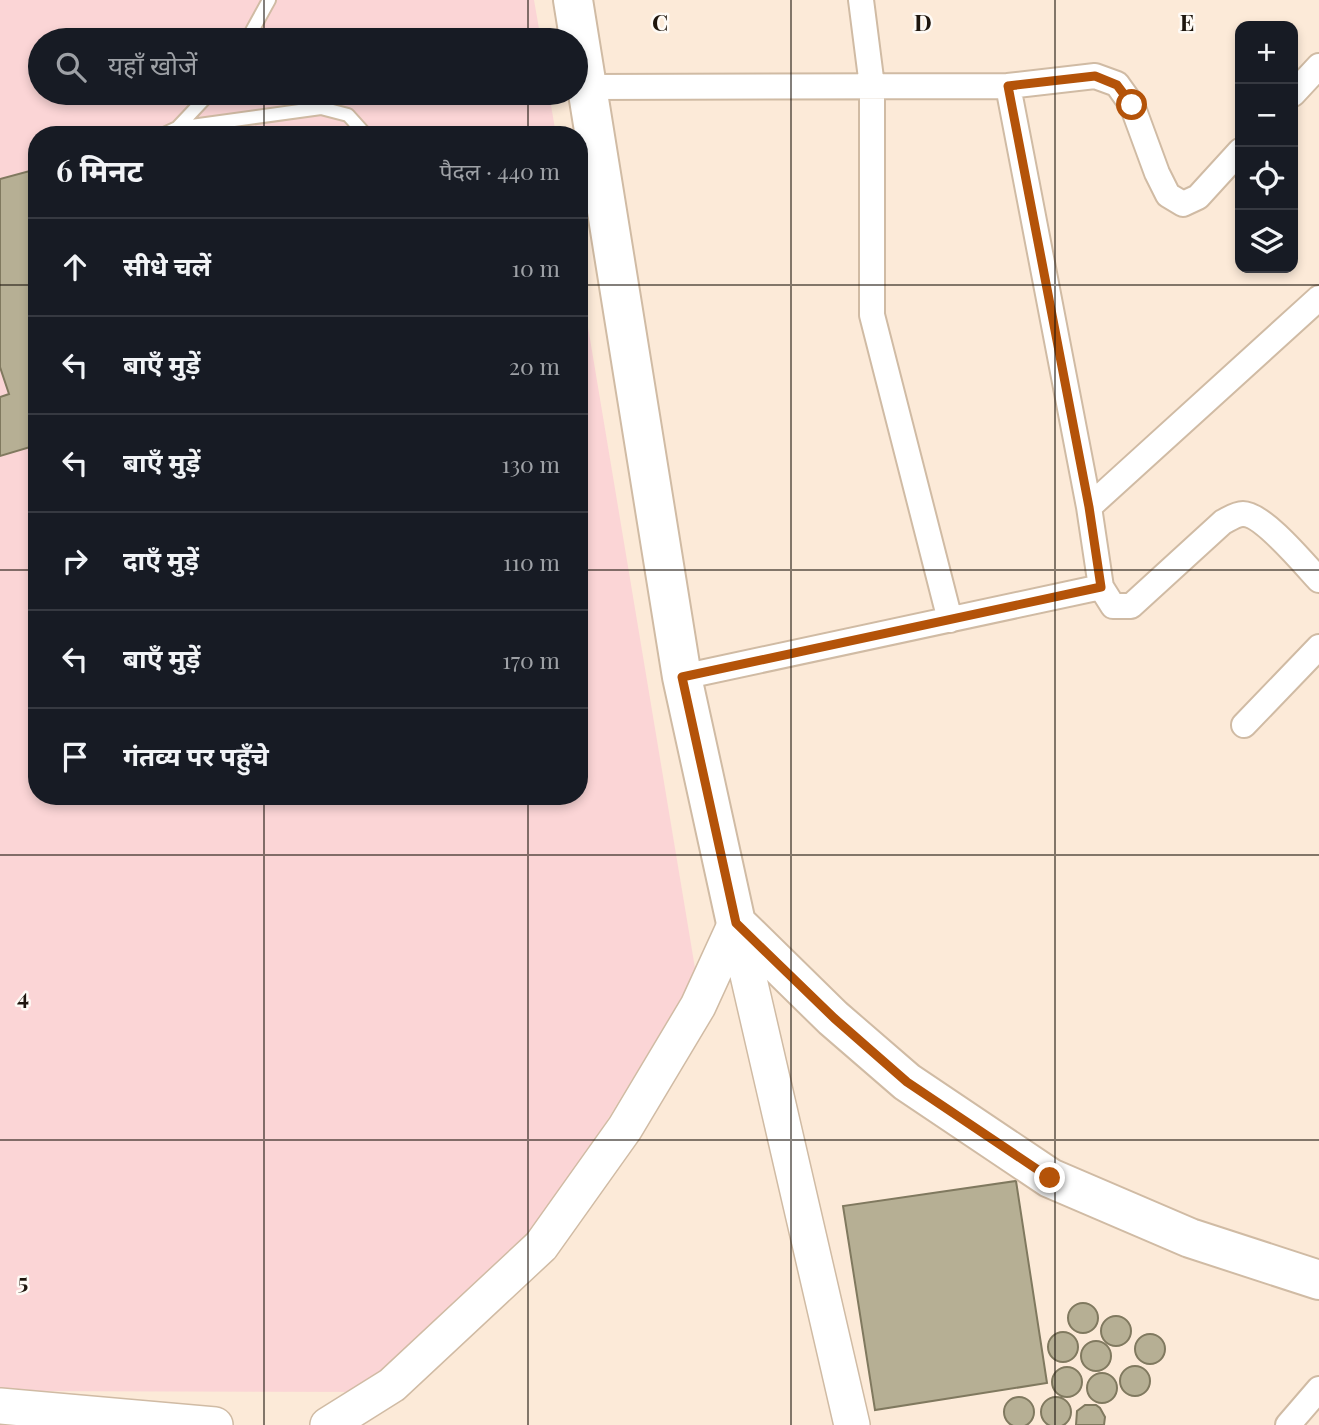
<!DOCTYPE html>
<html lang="hi">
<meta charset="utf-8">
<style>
:root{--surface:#171b24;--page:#242831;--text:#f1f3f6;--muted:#9ea1a6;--line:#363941}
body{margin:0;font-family:"Playfair Display","Noto Sans Devanagari",serif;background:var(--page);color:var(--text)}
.controls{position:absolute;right:21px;top:21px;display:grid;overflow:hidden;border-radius:14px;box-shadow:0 4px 10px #0003}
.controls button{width:63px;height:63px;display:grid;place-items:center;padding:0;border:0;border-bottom:2px solid var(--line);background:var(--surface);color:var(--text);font:35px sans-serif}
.stop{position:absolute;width:21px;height:21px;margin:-16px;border:5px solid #b45309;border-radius:50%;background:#fff}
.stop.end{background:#b45309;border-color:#fff;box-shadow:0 2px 7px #0008}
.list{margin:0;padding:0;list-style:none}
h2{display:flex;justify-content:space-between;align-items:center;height:91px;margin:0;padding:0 28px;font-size:30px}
h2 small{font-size:23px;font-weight:400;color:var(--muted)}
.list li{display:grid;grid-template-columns:46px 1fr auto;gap:21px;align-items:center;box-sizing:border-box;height:98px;padding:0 28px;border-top:2px solid var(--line)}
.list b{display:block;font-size:26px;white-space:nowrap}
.list em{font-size:23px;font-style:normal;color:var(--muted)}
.icon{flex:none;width:38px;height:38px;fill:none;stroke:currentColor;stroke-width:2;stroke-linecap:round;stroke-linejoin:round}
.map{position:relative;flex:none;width:1319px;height:1425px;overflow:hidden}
.search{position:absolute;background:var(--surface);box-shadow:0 4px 10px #0003;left:28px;top:28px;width:560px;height:77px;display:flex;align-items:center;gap:18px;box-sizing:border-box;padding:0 24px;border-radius:38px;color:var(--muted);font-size:26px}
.panel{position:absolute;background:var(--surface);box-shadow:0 4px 10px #0003;left:28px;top:126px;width:560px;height:679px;border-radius:28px}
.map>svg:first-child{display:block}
</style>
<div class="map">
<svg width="1319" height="1425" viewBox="0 0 1319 1425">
<rect width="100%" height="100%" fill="#fcead8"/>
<path fill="#fbd5d6" d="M0,0h534l7,40h-501v53h509l7,42h-519v661h542v-523l117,701 -156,257 -162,161 -378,-1z"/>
<path fill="#b6af94" stroke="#80795f" stroke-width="2" d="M37,169v276l-37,11v-59l9,-3 -9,-27v-188z
M1016,1181l31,202 -172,27 -32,-204z
M1068 1318a15 15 0 1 1 30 0a15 15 0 1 1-30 0Z
M1101 1331a15 15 0 1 1 30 0a15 15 0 1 1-30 0Z
M1048 1347a15 15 0 1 1 30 0a15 15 0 1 1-30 0Z
M1135 1349a15 15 0 1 1 30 0a15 15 0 1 1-30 0Z
M1081 1356a15 15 0 1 1 30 0a15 15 0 1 1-30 0Z
M1120 1381a15 15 0 1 1 30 0a15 15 0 1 1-30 0Z
M1052 1382a15 15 0 1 1 30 0a15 15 0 1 1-30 0Z
M1087 1388a15 15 0 1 1 30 0a15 15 0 1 1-30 0Z
M1041 1412a15 15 0 1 1 30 0a15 15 0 1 1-30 0Z
M1004 1412a15 15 0 1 1 30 0a15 15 0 1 1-30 0Z
M1085,1405h11l4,3 5,9 -1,8h-28l1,-14z"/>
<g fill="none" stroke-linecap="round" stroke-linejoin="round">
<defs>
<path id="lane" d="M247,40l22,-40
M177,128l144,-20 27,7 18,20
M162,135l15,-7 33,-35"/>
<path id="street" d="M861,0l11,86v229l78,305
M1008,86l87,-10 22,8 15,21 25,68 11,22 15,9 15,-7 42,-46
M587,87l421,-1 81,421 12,80
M1293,94l26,-28
M1089,507l230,-209
M682,677l419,-90 12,19h18l92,-84c6,-3 13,-8 20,-8 20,0 62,51 76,66
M1244,725l75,-78
M1288,1425l31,-36"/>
<path id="secondary" d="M736,923l116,502
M0,1406l215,19
M328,1425l64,-40 149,-139 84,-118 73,-122 38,-83"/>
<path id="primary" d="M573,0l109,677 54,246 97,95 74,64 143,96 140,60 129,42"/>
</defs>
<use href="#lane" stroke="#d0bba4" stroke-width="16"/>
<use href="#street" stroke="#d0bba4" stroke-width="28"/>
<use href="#secondary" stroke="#d0bba4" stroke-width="38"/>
<use href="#primary" stroke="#d0bba4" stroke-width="42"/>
<use href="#lane" stroke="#fff" stroke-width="12"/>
<use href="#street" stroke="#fff" stroke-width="24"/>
<use href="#secondary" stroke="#fff" stroke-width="35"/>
<use href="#primary" stroke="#fff" stroke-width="38"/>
</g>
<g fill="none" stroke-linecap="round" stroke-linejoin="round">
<path stroke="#b45309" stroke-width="9" d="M1050,1178l-143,-96 -73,-64 -98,-95 -54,-246 419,-90 -12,-80 -81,-421 87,-10 22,9 15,20"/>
</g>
<path fill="none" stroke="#1e160e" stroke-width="2" stroke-opacity="0.55" d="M264,0v40M528,0v40M791,0v1425M1055,0v1425M264,93v42M528,93v42M0,285h37M579,285h740M0,570h37M579,570h740M264,796v629M528,796v629M0,855h1319M0,1140h1319"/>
<g font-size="23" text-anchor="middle" font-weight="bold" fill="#1e160e" stroke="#fefaf5" stroke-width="5" stroke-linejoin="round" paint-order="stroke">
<text x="660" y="31">C</text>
<text x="923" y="31">D</text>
<text x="1187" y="31">E</text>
<text x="23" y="1005">4</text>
<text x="23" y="1290">5</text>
</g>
</svg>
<div class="controls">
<button>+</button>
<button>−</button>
<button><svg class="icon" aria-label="locate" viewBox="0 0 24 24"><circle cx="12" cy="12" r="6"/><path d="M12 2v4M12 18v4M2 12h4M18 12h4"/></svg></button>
<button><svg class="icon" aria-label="layers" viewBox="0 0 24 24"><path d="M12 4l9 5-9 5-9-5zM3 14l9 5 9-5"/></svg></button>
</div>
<div class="stop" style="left:1132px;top:105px"></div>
<div class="stop end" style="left:1050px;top:1178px"></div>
<div class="search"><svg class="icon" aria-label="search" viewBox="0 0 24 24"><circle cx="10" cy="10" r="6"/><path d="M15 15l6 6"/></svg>यहाँ खोजें</div>
<section class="panel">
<h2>6 मिनट<small>पैदल · 440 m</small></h2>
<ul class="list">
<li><svg class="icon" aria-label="ahead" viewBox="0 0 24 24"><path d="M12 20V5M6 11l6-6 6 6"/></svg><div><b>सीधे चलें</b></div><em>10 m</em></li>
<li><svg class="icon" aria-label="left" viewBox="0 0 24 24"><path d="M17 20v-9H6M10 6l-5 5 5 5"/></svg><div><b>बाएँ मुड़ें</b></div><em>20 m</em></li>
<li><svg class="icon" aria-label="left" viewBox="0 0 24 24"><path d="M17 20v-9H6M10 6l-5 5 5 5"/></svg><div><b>बाएँ मुड़ें</b></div><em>130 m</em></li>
<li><svg class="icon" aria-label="right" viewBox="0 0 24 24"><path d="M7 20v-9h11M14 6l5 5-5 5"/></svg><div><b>दाएँ मुड़ें</b></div><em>110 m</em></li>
<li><svg class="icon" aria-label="left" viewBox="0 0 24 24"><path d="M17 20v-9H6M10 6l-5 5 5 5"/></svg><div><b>बाएँ मुड़ें</b></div><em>170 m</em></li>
<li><svg class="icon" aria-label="arrive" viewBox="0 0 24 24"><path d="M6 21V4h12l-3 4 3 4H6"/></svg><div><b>गंतव्य पर पहुँचे</b></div></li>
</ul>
</section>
</div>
